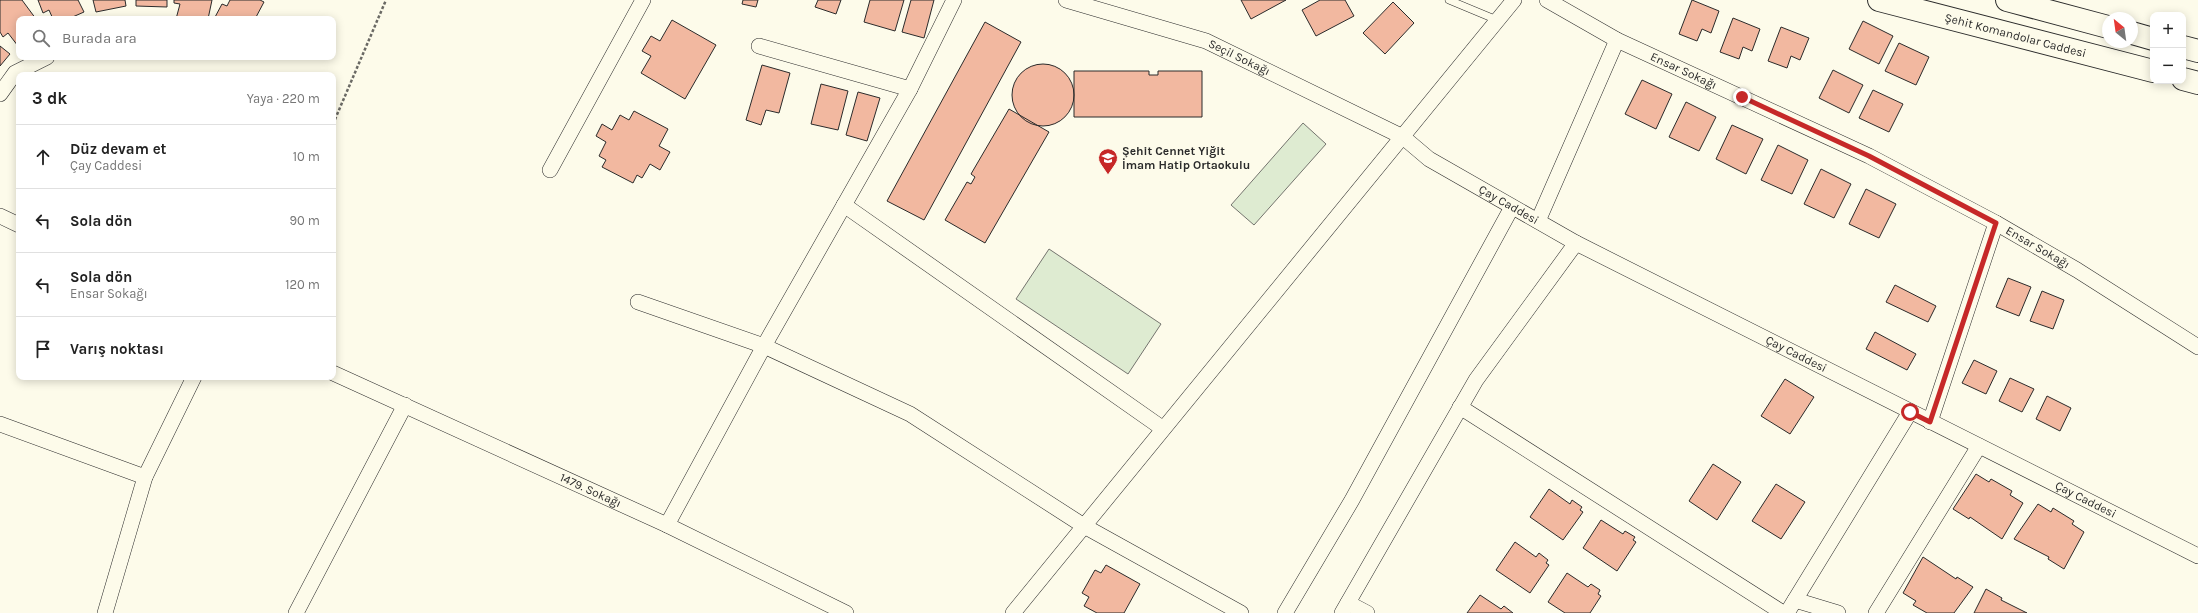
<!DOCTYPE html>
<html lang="tr">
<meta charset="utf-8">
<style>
:root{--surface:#fff;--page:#f6f6f6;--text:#222;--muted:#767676;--line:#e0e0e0}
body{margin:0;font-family:Karla,sans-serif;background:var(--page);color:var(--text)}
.controls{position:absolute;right:12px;top:12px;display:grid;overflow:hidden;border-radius:8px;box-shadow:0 2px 10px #0003}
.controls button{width:36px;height:36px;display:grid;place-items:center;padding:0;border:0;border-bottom:1px solid var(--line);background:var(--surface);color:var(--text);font:20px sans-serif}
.compass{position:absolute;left:2102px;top:12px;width:36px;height:36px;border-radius:50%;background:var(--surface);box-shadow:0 2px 10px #0003;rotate:331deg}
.stop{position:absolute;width:12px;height:12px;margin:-9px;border:3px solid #c62828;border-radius:50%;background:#fff}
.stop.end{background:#c62828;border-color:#fff;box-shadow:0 1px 4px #0008}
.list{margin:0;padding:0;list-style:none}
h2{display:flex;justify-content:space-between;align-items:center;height:52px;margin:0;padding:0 16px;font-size:17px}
h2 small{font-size:13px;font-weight:400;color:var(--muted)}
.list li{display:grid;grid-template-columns:26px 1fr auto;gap:12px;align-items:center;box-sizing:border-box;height:64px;padding:0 16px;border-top:1px solid var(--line)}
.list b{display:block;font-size:15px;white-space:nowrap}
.list p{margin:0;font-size:13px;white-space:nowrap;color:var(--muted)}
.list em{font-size:13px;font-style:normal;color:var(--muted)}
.icon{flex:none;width:22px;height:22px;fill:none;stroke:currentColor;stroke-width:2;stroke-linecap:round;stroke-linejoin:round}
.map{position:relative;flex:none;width:2198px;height:613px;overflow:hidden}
.search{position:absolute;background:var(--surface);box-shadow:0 2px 10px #0003;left:16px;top:16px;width:320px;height:44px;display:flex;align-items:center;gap:10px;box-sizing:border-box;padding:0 14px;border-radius:8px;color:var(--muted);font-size:15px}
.panel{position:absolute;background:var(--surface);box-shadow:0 2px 10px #0003;left:16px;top:72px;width:320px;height:308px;border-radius:8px}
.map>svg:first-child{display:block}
</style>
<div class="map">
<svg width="2198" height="613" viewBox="0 0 2198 613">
<rect width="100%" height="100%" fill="#fdfbea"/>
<path fill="#deebd1" stroke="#74746e" d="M1303,123l23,21 -72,81 -23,-20z
M1049,249l112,75 -33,50 -112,-75z"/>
<path fill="#f2b8a0" stroke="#2b2b2b" d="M0,0h22l14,19h-17l-1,27 -10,-13 -5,4 -3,-5z
M38,0h40l6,12 -16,7h-15l-4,-9 -6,3z
M93,0h32l1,6 -30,6z
M136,0h31v7l-31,-1z
M174,0h38l-4,19h-32l4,-15 -6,-1z
M230,0h30l4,2 -9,17h-41l8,-15 5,2z
M743,0h15l-2,7 -14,-3z
M818,0h23l-5,14 -21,-7z
M870,0h34l-9,31 -31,-9z
M911,0h23l-10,38 -22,-6z
M1241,0h45l-35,19z
M1320,0h25l9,16 -38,20 -14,-26z
M1692,0l27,11 -8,22 -9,-4 -5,12 -18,-7z
M1393,2l21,21 -29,31 -22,-21z
M1733,18l27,11 -8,22 -9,-4 -4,12 -19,-7z
M672,20l44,25 -31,54 -44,-26 10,-17 -9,-5 9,-15 9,5z
M1863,21l30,15 -14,28 -30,-15z
M985,22l36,20 -97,178 -37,-19z
M1781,27l28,11 -9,22 -9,-4 -4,12 -19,-7z
M1899,43l30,14 -13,28 -31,-14z
M0,46l10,8 -10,12z
M1012 95a31 31 0 1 1 62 0a31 31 0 1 1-62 0Z
M762,65l28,8 -11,40 -13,-3 -5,15 -15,-5z
M1833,70l30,15 -14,28 -30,-15z
M1074,71h75v4h9v-4h44v46h-128z
M1642,80l30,14 -16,35 -31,-15z
M821,84l27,7 -10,39 -27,-6z
M1873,90l30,14 -14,28 -30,-14z
M858,92l22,6 -13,43 -21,-6z
M1686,102l30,15 -17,34 -30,-14z
M1009,109l40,23 -64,111 -40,-23 22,-38 4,2 4,-7 -4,-3z
M634,111l34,18 -9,17 11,6 -10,18 -10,-6 -8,14 -5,-3 -4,8 -31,-16 4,-7 -7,-4 7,-14 -10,-6 6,-12 10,6 8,-15 9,5z
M1732,125l31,14 -17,35 -30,-15z
M1778,145l30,15 -16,34 -31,-14z
M1821,169l30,15 -17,34 -30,-14z
M1866,189l30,15 -17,34 -30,-14z
M2008,278l23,9 -12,29 -23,-9z
M1895,285l41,21 -8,16 -42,-20z
M2042,291l22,9 -11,29 -23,-8z
M1875,332l41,22 -9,16 -41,-21z
M1974,360l23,11 -11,23 -24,-11z
M2010,378l24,11 -12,23 -23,-11z
M1785,379l29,18 -24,37 -29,-18z
M2047,396l24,12 -11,23 -24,-12z
M1713,464l28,18 -24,38 -28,-19z
M1976,474l13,8 2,-3 21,12 -2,4 13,8 -21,36 -32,-22 -1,2 -16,-10z
M1776,484l29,18 -24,37 -29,-18z
M1549,489l21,15 2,-4 10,7 -2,3 3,2 -20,28 -33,-23z
M2038,504l13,8 2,-4 21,13 -2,3 12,8 -20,37 -16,-10 1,-2 -35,-18z
M1601,520l22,14 2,-3 10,6 -2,3 3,2 -19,29 -34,-23z
M1515,542l21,15 3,-4 9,7 -2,3 3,2 -19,28 -34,-23z
M1923,557l33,22 1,-2 16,10 -19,26h-27l-14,-8 3,-4 -13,-8z
M1106,565l34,19 -16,29h-27l-13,-7 5,-9 -7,-4 13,-23 6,3z
M1567,573l21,14 3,-3 9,6 -2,4 3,2 -11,17h-25l-17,-11z
M1986,589l16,9 -1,2 26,13h-53z
M1480,595l21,14 3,-3 9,7h-46z"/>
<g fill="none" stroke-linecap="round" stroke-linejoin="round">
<defs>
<path id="lane" d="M1449,0l48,20"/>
<g id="street">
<path id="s1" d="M1066,0l140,41 197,96 26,22 147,84 622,313"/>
<path id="s2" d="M1547,0l70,40 252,116 127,67 81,47 121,77"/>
<path d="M759,46l151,43"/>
<path d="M0,94l15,-21 32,-16"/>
<path d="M550,170l93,-170"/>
<path d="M844,205l318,223"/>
<path d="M0,216l19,9"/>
<path d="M1538,221l79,-181"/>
<path d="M638,302l126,44 146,68 174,112 157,87"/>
<path id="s3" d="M333,373l334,152 179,88"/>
<path d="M1460,407l323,206"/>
<path d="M1930,422l66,-199"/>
<path d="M0,424l145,53"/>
<path d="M667,525l97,-179 146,-257 44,-89"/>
<path d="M1795,600l43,13"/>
<path d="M1348,603l19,10"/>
<path d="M105,613l40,-136 49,-100"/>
<path d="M296,613l109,-208"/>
<path d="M1013,613l501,-613"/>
<path d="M1285,613l67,-113 160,-293"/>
<path d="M1342,613l134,-233 100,-137"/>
<path d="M1787,613l123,-201"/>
<path d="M1876,613l103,-167"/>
</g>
<g id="primary">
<path id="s4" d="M1879,0l274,71"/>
<path d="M2007,0l101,27"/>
<path d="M2132,33l21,6"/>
<path d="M2183,47l15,4"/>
<path d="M2183,79l15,4"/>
</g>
</defs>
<use href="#lane" stroke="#2b2b2b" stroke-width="8"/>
<use href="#street" stroke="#2b2b2b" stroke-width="16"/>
<use href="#primary" stroke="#2b2b2b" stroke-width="24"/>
<path stroke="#6a6964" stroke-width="2.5" stroke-dasharray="3 2" stroke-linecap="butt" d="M333,124l53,-124"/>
<use href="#lane" stroke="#fdfbea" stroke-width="7"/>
<use href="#street" stroke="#fdfbea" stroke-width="15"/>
<use href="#primary" stroke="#fdfbea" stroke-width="22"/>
</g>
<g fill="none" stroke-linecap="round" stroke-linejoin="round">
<path stroke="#c62828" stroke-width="5" d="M1742,97l127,59 127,67 -66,199 -20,-10"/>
</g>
<defs>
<symbol id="school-pin" viewBox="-11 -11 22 30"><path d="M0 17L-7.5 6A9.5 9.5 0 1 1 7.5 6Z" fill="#c62828" stroke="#fdfbea"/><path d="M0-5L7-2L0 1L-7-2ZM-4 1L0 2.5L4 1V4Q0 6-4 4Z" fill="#fff"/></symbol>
</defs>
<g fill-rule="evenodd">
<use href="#school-pin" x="1097" y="147" width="22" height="30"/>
</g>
<g text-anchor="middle" stroke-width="3" stroke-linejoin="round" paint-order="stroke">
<g font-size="12" fill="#2b2b2b" stroke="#fdfbea">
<text dy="4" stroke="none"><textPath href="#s4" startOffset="141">Şehit Komandolar Caddesi</textPath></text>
<text dy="4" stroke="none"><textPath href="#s1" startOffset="183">Seçil Sokağı</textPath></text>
<text dy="4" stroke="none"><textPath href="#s2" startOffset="154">Ensar Sokağı</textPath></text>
<text dy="4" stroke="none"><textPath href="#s1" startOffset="491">Çay Caddesi</textPath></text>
<text dy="4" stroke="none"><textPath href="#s2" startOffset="550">Ensar Sokağı</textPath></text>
<text dy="4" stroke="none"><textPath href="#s1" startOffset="815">Çay Caddesi</textPath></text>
<text dy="4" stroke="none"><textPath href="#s3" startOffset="283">1479. Sokağı</textPath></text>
<text dy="4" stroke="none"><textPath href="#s1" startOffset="1139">Çay Caddesi</textPath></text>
</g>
<g font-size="12" font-weight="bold" fill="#2b2b2b" stroke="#fdfbea" text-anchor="start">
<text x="1122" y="155">Şehit Cennet Yiğit<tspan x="1122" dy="14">İmam Hatip Ortaokulu</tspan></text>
</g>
</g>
</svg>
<div class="controls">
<button>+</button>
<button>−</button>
</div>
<svg class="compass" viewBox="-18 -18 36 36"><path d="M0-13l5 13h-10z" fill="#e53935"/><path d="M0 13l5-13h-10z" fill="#767676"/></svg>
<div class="stop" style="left:1910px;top:412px"></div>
<div class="stop end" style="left:1742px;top:97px"></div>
<div class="search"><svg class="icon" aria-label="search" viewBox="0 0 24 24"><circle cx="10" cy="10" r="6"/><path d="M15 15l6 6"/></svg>Burada ara</div>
<section class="panel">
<h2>3 dk<small>Yaya · 220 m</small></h2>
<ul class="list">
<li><svg class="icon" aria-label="ahead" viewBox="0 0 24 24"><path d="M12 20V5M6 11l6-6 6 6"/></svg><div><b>Düz devam et</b><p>Çay Caddesi</p></div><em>10 m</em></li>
<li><svg class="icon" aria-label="left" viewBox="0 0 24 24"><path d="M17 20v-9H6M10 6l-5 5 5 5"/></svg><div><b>Sola dön</b></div><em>90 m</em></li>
<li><svg class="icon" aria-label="left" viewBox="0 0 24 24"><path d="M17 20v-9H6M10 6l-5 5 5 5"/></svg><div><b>Sola dön</b><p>Ensar Sokağı</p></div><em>120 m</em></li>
<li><svg class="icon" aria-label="arrive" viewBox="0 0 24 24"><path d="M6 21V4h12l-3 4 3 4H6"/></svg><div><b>Varış noktası</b></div></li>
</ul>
</section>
</div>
